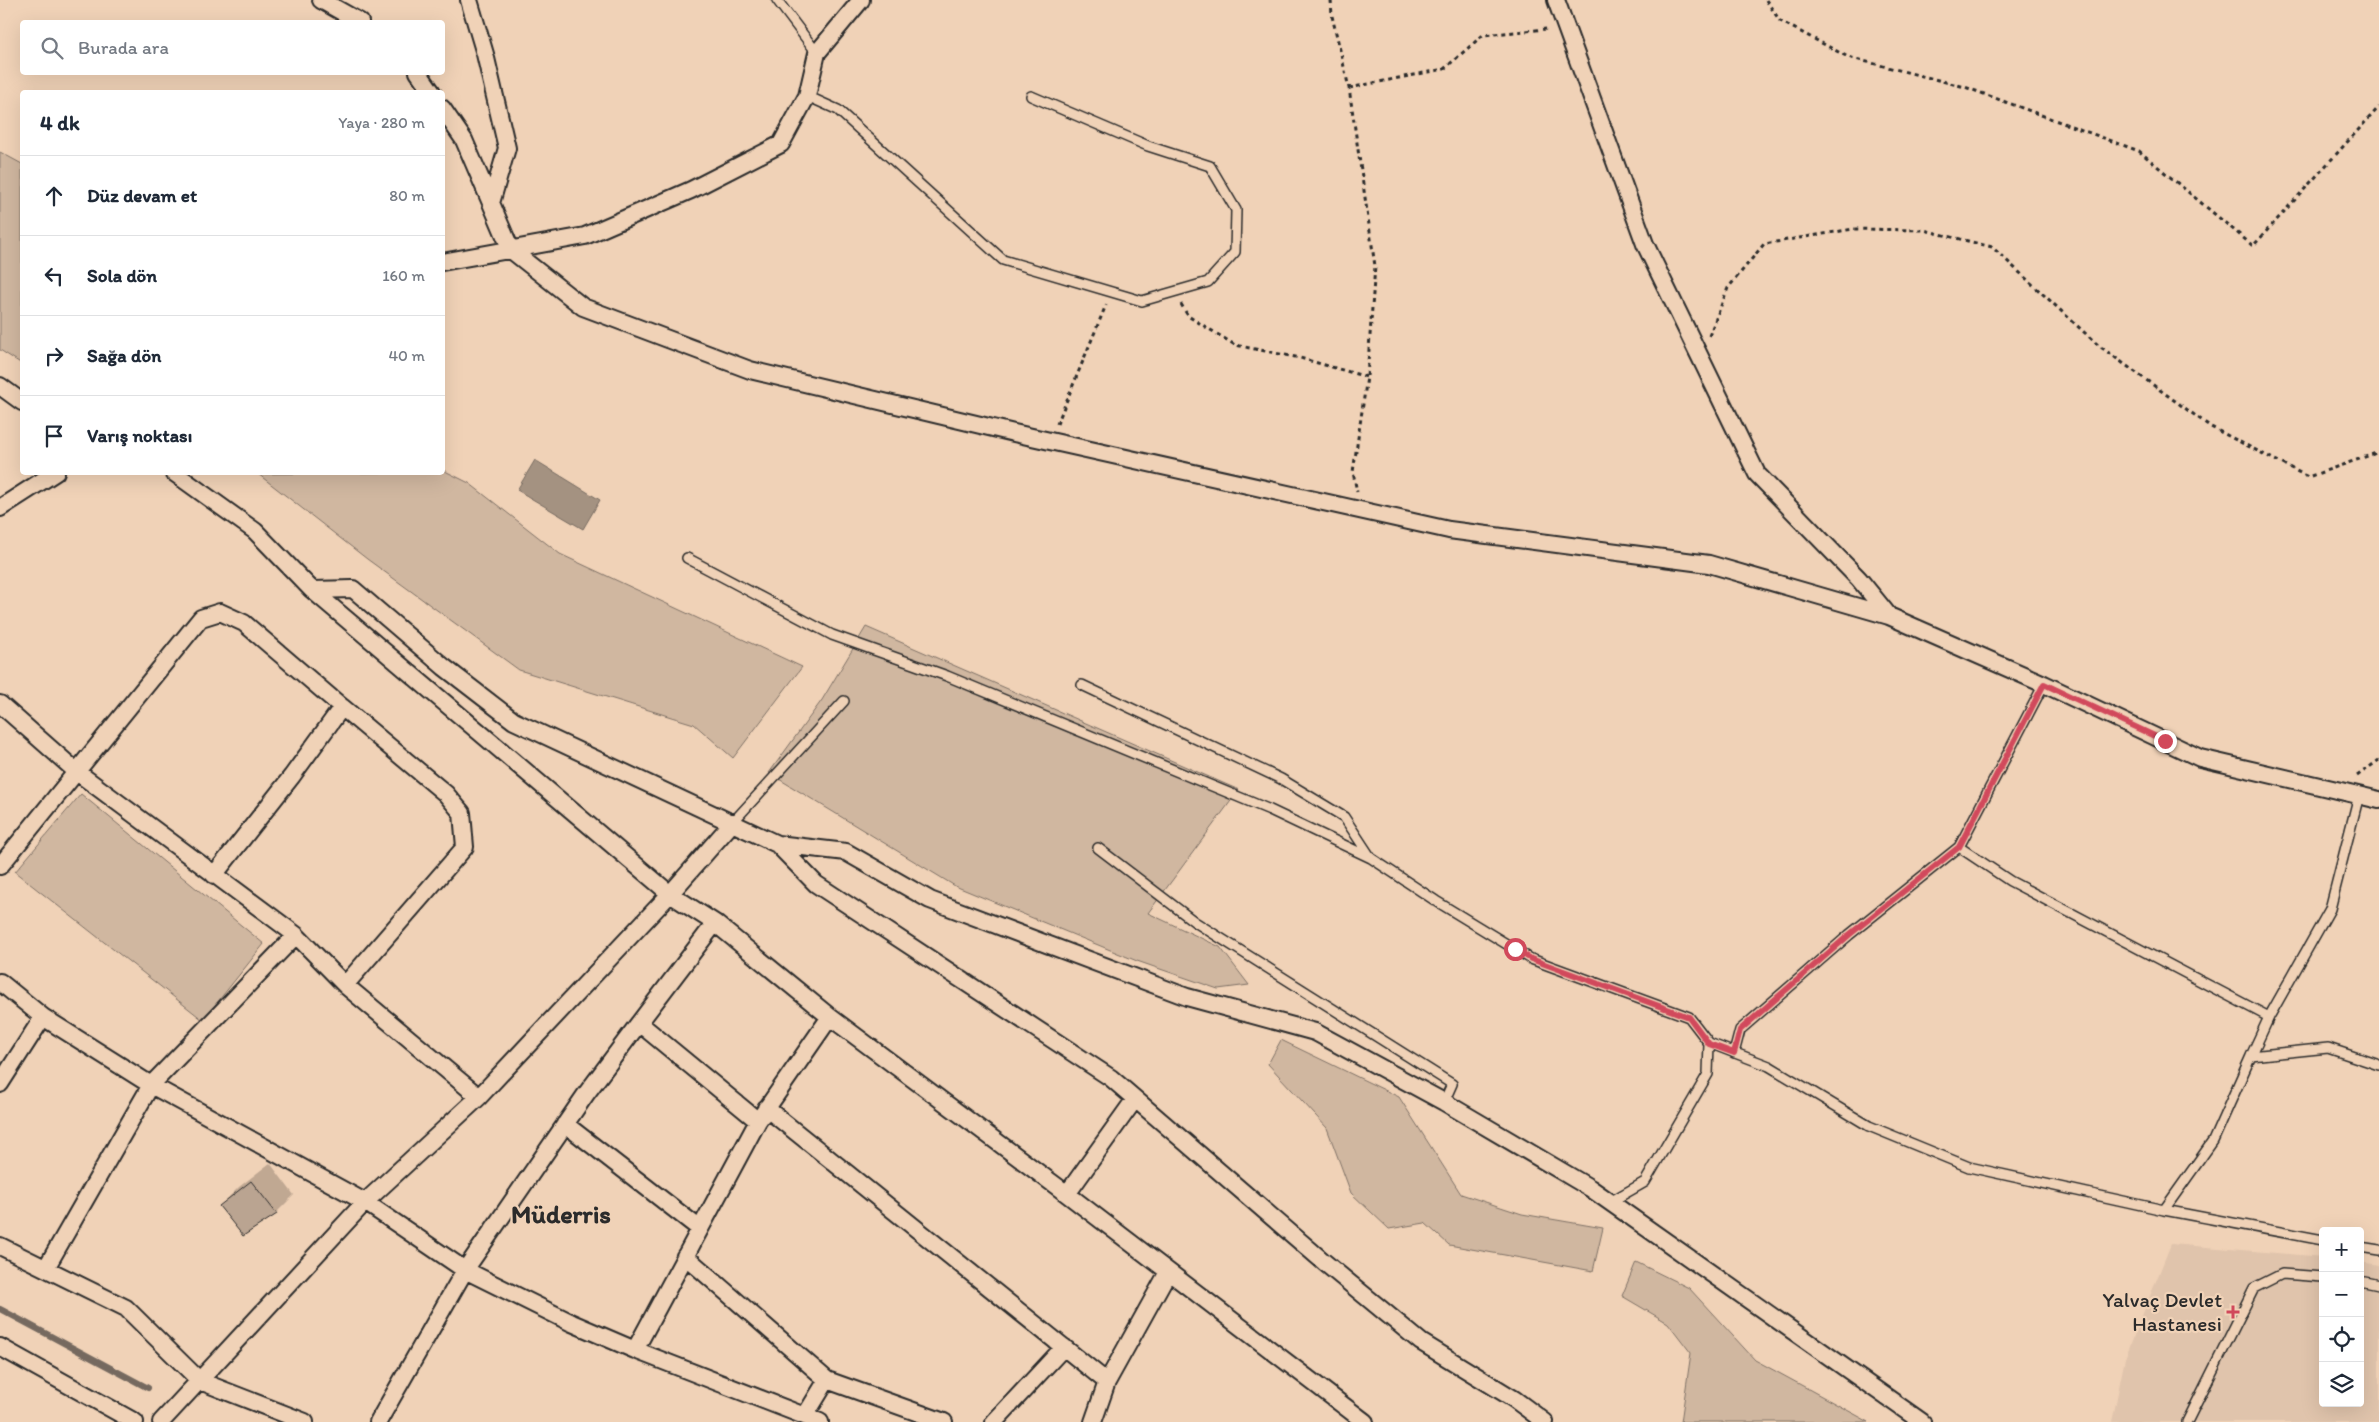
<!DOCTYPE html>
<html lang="tr">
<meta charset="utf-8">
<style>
:root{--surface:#fff;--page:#f6f6f7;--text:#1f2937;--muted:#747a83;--line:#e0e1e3}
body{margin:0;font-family:Itim,sans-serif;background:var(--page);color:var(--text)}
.controls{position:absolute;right:15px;bottom:15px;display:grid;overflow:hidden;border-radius:5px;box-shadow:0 5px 20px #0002}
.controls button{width:45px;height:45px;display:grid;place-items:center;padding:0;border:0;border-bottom:1px solid var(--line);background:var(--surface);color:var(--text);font:25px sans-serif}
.stop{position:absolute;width:15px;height:15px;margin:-11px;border:4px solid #d1495b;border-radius:50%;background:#fff}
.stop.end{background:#d1495b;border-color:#fff;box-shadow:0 1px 5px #0008}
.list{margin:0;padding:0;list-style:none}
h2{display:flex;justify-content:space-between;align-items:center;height:65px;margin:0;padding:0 20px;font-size:21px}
h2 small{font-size:16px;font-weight:400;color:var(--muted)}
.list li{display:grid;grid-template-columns:32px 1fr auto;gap:15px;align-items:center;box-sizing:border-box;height:80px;padding:0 20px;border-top:1px solid var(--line)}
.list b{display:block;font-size:19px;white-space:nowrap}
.list em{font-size:16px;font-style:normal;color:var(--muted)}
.icon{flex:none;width:28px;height:28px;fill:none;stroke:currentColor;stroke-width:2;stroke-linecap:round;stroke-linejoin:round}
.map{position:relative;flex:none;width:2379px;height:1422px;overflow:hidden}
.search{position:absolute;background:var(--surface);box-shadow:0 5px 20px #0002;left:20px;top:20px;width:425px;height:55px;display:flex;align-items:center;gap:12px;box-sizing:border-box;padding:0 18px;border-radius:5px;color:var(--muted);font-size:19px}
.panel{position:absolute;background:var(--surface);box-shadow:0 5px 20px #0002;left:20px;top:90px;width:425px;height:385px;border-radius:5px}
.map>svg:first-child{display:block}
</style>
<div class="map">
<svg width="2379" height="1422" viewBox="0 0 2379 1422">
<rect width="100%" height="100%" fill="#f0d2b7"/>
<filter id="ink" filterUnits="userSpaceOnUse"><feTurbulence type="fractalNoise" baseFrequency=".02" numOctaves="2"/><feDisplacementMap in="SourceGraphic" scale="10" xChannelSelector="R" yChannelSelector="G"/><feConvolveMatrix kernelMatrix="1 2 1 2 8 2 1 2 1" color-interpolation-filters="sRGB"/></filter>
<g filter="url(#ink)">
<path fill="#e0c4ac" d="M2171,1244l152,13v146h37v-141l19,3v157h-267l13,-64z"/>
<path fill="#d0b7a0" stroke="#7e7166" d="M0,152l22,12v200l-22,-14z
M443,470l26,13 91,71 242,113 -69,91 -39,-34 -175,-54 -152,-111 -109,-85 184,-2z
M866,627l373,163 -91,123 72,34 29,38 -31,4 -81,-28 -182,-75 -186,-113 53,-73z
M81,794l183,150 -61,76 -188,-148z
M1281,1040l118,57 62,97 61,20 81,14 -10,43 -144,-26 -24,-22 -36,6 -38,-36 -24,-65 -59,-64z
M1636,1262l53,26 66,72 114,62h-188l10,-69 -23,-30 -46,-27z"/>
<path fill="#a49281" stroke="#74695f" d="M535,460l65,40 -17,29 -66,-39z"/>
<path fill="#0003" d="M270,1163l24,32 -18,18 -56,-7 19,-19z"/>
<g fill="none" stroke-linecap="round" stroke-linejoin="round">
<path stroke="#74695f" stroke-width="6" d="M0,1309l148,79"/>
</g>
<path fill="#baa491" stroke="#2b2b2b" d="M251,1181l26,33 -34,22 -24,-30z"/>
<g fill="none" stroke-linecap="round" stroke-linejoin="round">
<defs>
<path id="lane" d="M777,0l40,53
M807,96l31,14 165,150 139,41 66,-19 27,-30 1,-42 -26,-44 -62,-20 -117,-50
M687,558l145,77 115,41 323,134 101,48
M1082,685l199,94 63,38 27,41 65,43 95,58 158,58 20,26 -1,31 -63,108 -35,20
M733,822l111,-121
M1959,847l51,34 259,136
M1098,848l97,74 257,162 -8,18
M1709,1043l60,23 100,60 100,41 195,43 49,-69 38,-85 77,-8 51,17
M1734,1053l6,-23 109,-95 110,-88 85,-163
M2251,1056l18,-39 61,-108 29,-114
M2164,1210l159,30
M2360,1247l19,3
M2360,1281l19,4
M2187,1422l67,-134 28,-14 41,3"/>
<path id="street" d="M321,0l39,22
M469,0l16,54 22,94 -16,55 20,47 72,57 167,63 264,63 435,97 260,34 180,52 155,68 156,74 179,42
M1556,0l89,244 112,230 102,105 30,37
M418,72l14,20
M442,108l22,32 27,63
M442,262l143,-26 106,-46 90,-46 26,-48 10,-43 44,-53
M0,386l22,16
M173,472l82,59 57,59 358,304 45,29 115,94 237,177 298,228
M0,508l56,-36
M312,590l41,-1 91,78 70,54 263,123 39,40 295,194 213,184 97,80 93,57 31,23
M0,704l77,68 219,163 49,50 134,112
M777,844l69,8 84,48 257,97 128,35 129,70 146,86 332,234
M0,866l201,-248 19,-6 24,11 98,84
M214,875l78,-99 50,-69 104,87 16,19 3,34 -120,138
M0,982l43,35 108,68 214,117 100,68 107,53 63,27 185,72
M639,1023l76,-100
M0,1084l43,-67
M766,1108l341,274
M565,1124l135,105
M1067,1194l68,-95
M0,1246l126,62 74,73 105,41
M685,1256l142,124 117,42
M46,1268l105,-183 145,-150
M0,1347l135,75
M635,1350l123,-229 72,-104
M805,1416l22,-36
M161,1422l204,-220 114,-105 191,-203 63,-72
M378,1422l87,-152 121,-176 53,-71 119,98
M994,1422l70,-75
M1093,1422l14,-40 61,-110"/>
</defs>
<use href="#lane" stroke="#2b2b2b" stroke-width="12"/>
<use href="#street" stroke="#2b2b2b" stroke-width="20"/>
<path stroke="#2b2b2b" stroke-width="3" stroke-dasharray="4 4" stroke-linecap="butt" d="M1331,0l1,16 17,72 26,178 -8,111 -14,95 4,20
M1766,0l14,21 68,36 117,30 174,64 114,95 126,-139
M1349,88l95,-19 39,-34 64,-6
M1181,304l7,12 47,29 65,13 67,19
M1709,336l19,-48 36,-44 89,-15 71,1 68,17 106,98 113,82 97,50 71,-25
M1057,424l49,-119
M2357,776l22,-16"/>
<use href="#lane" stroke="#f0d2b7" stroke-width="9"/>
<use href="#street" stroke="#f0d2b7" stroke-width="16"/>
</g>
</g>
<g fill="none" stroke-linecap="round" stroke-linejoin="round" filter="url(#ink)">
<path stroke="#d1495b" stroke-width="6" d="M1515,949l16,10 158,58 20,27 25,9 6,-23 109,-95 110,-88 85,-163 121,57"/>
</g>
<path fill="#d1495b" stroke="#f0d2b7" stroke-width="2" d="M2230.5 1304.5h5v5h5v5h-5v5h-5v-5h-5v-5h5z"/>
<g text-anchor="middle" stroke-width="4.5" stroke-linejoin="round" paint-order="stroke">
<g font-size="21" fill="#2b2b2b" stroke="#f0d2b7" text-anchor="end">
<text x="2222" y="1307">Yalvaç Devlet<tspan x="2222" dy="24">Hastanesi</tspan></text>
</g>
<g font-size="26" font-weight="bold" fill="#2b2b2b" stroke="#f0d2b7">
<text x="561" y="1223">Müderris</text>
</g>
</g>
</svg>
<div class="controls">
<button>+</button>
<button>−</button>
<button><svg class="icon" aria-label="locate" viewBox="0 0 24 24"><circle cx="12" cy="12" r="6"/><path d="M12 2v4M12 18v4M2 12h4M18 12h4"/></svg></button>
<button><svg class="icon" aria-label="layers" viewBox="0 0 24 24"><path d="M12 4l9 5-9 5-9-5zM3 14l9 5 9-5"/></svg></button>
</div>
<div class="stop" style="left:1515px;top:949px"></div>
<div class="stop end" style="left:2165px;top:741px"></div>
<div class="search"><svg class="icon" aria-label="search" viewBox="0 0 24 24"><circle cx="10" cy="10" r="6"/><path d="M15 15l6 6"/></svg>Burada ara</div>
<section class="panel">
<h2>4 dk<small>Yaya · 280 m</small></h2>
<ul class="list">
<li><svg class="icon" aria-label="ahead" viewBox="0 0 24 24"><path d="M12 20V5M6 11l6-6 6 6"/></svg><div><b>Düz devam et</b></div><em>80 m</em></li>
<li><svg class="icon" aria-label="left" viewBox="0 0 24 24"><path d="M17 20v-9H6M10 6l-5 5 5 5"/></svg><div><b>Sola dön</b></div><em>160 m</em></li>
<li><svg class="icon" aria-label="right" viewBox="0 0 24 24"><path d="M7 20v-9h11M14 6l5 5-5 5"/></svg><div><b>Sağa dön</b></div><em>40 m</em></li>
<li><svg class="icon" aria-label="arrive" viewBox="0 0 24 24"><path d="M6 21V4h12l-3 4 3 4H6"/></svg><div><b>Varış noktası</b></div></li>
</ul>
</section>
</div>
